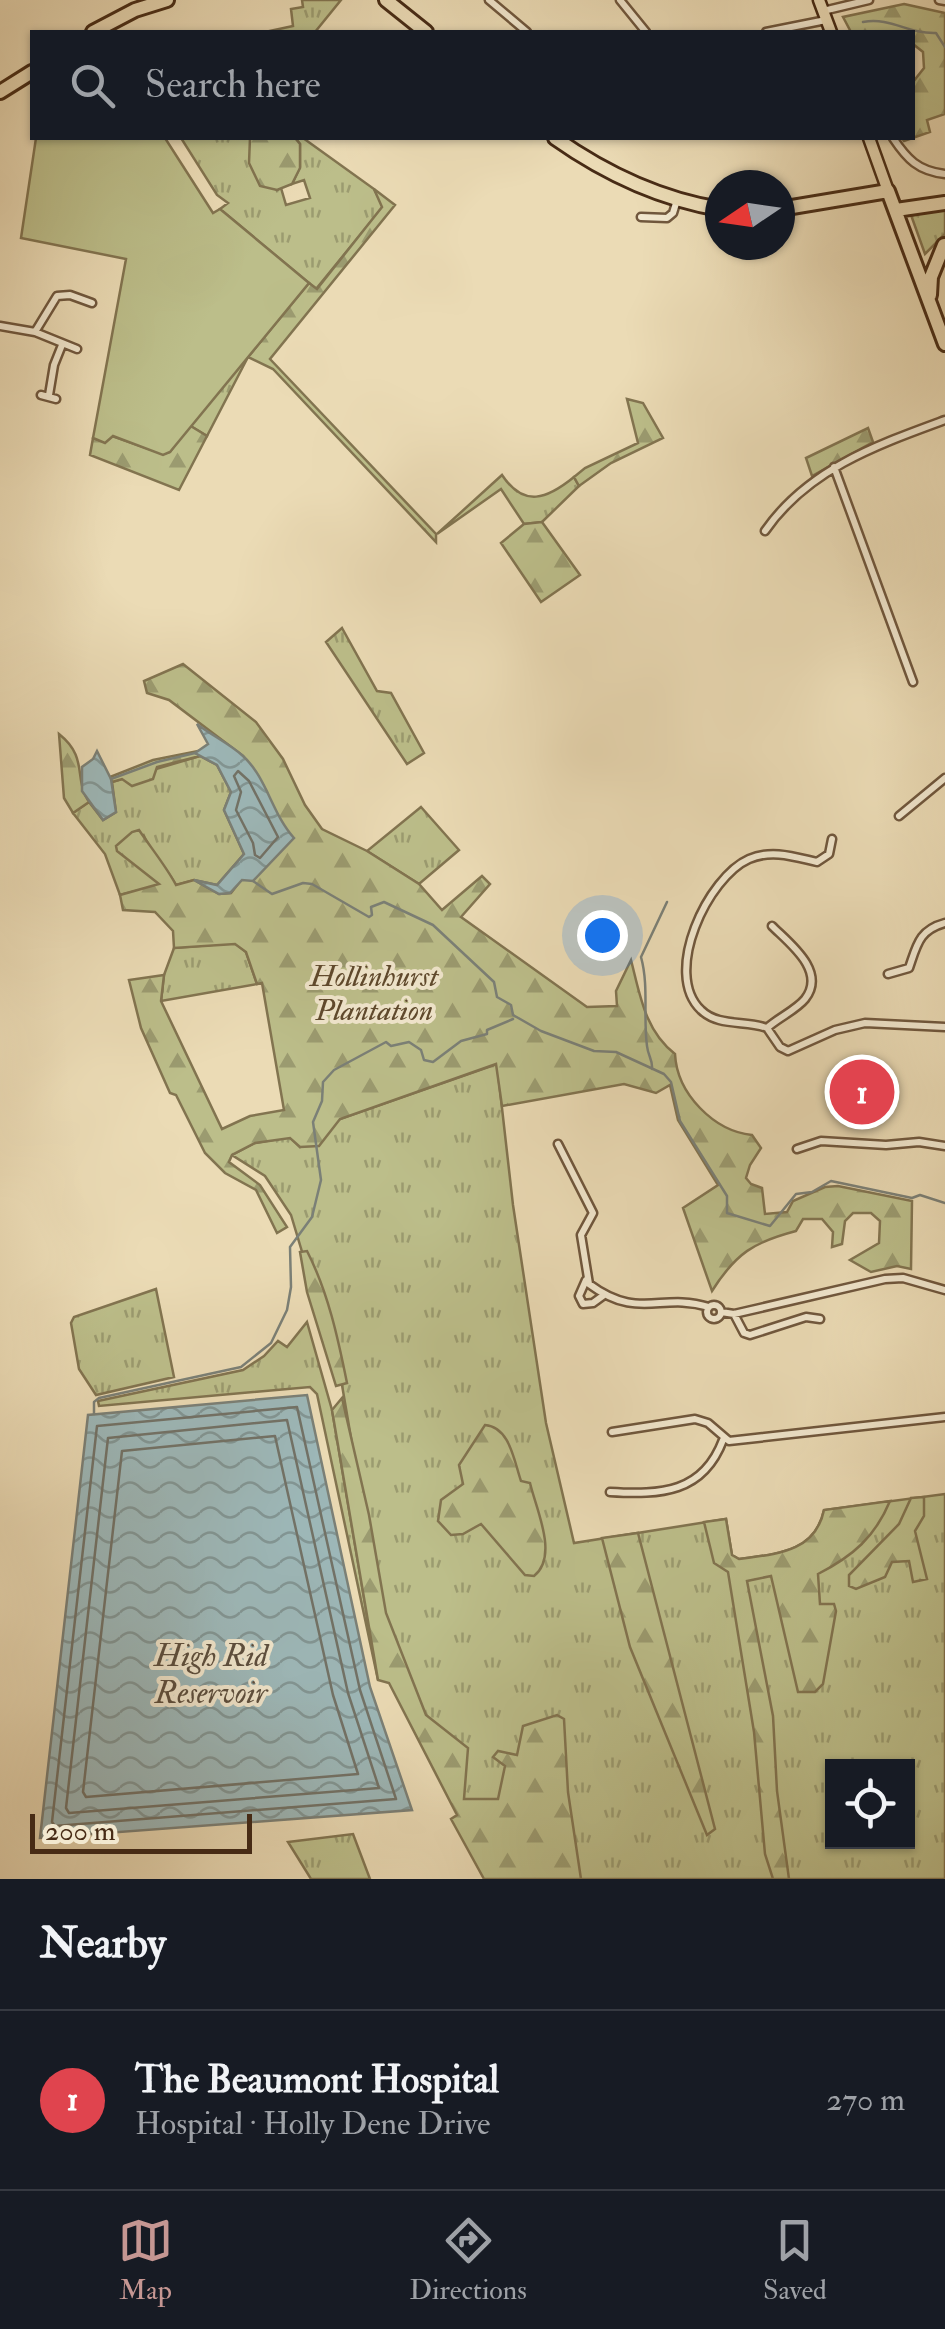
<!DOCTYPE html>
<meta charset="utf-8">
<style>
:root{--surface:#171b24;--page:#242831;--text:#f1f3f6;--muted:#9ea1a6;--line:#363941;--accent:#c59692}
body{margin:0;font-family:"IM FELL Double Pica",serif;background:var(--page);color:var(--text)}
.controls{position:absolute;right:30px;bottom:30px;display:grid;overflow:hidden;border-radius:0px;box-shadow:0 2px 8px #0004}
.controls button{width:90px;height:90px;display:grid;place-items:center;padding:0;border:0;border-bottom:2px solid var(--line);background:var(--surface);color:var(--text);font:50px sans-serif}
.compass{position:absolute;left:705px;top:170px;width:90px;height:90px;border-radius:50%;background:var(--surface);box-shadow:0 2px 8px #0004;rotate:257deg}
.scale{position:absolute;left:30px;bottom:25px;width:222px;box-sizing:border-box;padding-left:10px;border:5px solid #472b15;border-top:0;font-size:28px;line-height:35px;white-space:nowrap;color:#472b15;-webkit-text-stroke:8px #f2e8cf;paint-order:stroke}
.you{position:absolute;left:602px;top:935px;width:35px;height:35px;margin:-25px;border:8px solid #fff;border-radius:50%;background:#1a73e8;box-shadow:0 0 0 15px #1a73e833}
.badge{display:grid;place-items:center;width:65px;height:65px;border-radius:50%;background:var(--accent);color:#fff;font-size:32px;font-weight:700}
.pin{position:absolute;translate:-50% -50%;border:5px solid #fff;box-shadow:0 2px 10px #0006}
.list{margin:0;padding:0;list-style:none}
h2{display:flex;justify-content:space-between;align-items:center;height:130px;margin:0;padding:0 40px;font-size:42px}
h2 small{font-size:32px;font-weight:400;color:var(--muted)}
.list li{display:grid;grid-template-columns:65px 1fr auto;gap:30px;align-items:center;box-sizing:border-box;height:180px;padding:0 40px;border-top:2px solid var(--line)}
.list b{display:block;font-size:38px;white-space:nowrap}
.list p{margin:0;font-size:32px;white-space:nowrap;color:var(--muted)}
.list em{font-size:32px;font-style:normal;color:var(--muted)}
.icon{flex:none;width:55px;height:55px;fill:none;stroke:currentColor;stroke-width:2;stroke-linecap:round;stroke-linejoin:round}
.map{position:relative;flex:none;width:945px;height:1879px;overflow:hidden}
.search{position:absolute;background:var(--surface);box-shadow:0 2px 8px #0004;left:30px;right:30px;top:30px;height:110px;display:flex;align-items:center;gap:25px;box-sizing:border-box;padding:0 35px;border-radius:0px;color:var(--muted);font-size:38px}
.sheet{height:310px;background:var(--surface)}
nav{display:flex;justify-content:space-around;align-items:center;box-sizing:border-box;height:140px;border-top:2px solid var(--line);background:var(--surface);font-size:28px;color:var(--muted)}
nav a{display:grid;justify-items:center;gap:5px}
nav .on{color:var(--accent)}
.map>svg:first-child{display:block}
</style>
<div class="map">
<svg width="945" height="1879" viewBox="0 0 945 1879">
<defs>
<pattern id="grass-tufts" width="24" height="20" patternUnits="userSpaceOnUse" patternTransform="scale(2.5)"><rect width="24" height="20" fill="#bcbe8a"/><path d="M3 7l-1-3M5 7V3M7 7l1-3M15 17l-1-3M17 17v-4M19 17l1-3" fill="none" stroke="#9b9b70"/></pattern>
<pattern id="forest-firs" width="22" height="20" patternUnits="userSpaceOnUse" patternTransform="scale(2.5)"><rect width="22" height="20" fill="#bcbe8a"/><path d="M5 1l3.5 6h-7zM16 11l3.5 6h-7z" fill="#9b9b70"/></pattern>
<pattern id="water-waves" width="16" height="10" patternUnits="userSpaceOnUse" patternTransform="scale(2.5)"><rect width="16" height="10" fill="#9db8b9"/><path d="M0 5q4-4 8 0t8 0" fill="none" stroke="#829695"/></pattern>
</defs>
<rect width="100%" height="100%" fill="#ebdbb5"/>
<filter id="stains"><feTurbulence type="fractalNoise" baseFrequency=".002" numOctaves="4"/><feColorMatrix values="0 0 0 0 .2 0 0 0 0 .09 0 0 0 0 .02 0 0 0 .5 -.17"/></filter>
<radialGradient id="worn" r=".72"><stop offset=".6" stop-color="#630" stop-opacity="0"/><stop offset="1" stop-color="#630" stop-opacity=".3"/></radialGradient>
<path fill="url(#grass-tufts)" stroke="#827450" stroke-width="2.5" fill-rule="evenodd" d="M302,0h39l-26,32h-50l28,-6 -2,-17 12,-2z
M181,138h69l27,52 4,-2 5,17 24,-7 -6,-18 -12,4 8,-17v-23l-5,-6h8l71,51 9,18 -67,82 -96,-80 8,-6 -11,-8z
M945,210v24l-20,20 -14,-39z
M248,357l-41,79 -18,-11z
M502,475c22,33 45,24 72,2l5,9 -37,36 -18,2 -23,-35 -64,45z
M342,628l35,63 14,2 33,60 -17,11 -81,-122z
M200,756l17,9 14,27 -7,18 20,44 -27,31 -23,-5 -18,5c-10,-18 -25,-32 -33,-51l17,51 -40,10 -15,-41 -32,-41 16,-11 14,18 13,-8 -4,-30z
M421,807l38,43 -40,34 -52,-33z
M235,943l11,9 11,32 -96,17 3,-26 10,-27z
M497,1064l16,141 33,218 28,120 152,-24 6,36 7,4c36,-5 76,-6 85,-49l121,-16v385h-442l-114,-218 -47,-276 -51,-170 -26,-39 -33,-21 23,-12 35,-6 10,10 40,-28zM832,1766h76v76h-76z
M156,1289l18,88 -78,18 -17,-26 -8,-46 3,-6z
M307,1322l25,88 46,270 -61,-286 -7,-7 -211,19 -1,-5 145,-31 21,-14 14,-15 9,6z
M353,1834l17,45h-59l-23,-37z"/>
<path fill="url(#forest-firs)" stroke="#827450" stroke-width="2.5" d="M904,4l41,9v101l-18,6 3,12 -26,9 -2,-3h10l1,-56 11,-14 -1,-16 -10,-8 -1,-12h-61l-8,-15z
M250,138h45l5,6v24l-8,16 -15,6 -17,-4 -11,-23z
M374,189l21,16 -125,154 166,175v8l-163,-173 -25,-12 61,-74 8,6 65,-82z
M627,399l16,4 20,35 -52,25 -32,23 -5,-9 11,-9 53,-25z
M189,425l18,11 -28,54 -89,-35 3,-17 12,4 7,-6 51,18 7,-2z
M868,428l5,14 -61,34 -6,-18z
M542,522l38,53 -39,27 -40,-59 23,-19z
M183,664l73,58 27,37 22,46 17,24 45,22 52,33 23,26 40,-34 8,8 -29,33 126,90 30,-1 -1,-15 15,-31c9,35 14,71 44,94 2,40 39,77 77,81l9,13 -11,17 -4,13 5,6 11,4 3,26 22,-2 6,-11 32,-14 13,-1 74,15 -1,68 -14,-3 -26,6 -21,-12 29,-17 1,-22 -9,-8h-18l-8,8 -3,23 -10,3 1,-15 -11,-13h-19l-7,12c-42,11 -60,22 -84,60l-29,-83 35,-23 -40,-65 -8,-35 -14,8 -32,-9 -122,22 -6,-42 -156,55 -21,27 -19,1 -10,-9 -35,5 -23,12 -3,7 31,23 27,42 -10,6 -21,-43 -31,-17 -20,-20 -29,-58 -6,-2 -29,-65 -12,-48 35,-5 -3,26 61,128 28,-13 34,-6 -22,-127 -5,1 -11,-32 -11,-8 -61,4 -1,-17 -18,-19 -32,-2 -3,-15 39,-11 -42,-33 -1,-5 16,-14 7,-2c12,18 27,36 37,55l18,-5 25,14 12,-1 52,-67 -25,-50 -15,-20 -74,-56 -22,-7 -3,-12z
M59,734c30,24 14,44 30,68l-16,11 -9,-15z
M198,751l-2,2 4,3 -43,11 -4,12 -21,7 -10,-7 -10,3 -2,-5 43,-17z
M307,1251c21,41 31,87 40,132l-11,3 -29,-94 -7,-40z
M342,1398l27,117 17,98 40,102 42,33 -4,51h34l7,-33 -12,-9 5,-6 19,4 6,-29 34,-11 7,4 4,73 13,87h-97l-33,-60 6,-4 -68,-132 -11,-3 -46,-270z
M485,1425c25,2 29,36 36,56l9,2c6,26 29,73 4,93l-9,-1 -44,-51 -18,10 -12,1 -13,-14 3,-21 22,-16 -4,-19z
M924,1497v19l-9,15 12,48 -14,3 -4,-21 -17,1 -7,15 -29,12 -7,-3v-11l50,-51 12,-26z
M890,1501c-15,36 -37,55 -72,73l2,30h14l2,7 -13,73 -8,8h-17l-27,-116 -24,5 26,135 4,75 12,88h-16l-8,-25 -11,-122 -26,-160 -14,-9 -10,-41 22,-3 6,36 7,4c36,-5 76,-6 85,-49z
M638,1533l77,296 -8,6 -77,-188 -28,-109z"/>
<path fill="#bcbe8a" stroke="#827450" stroke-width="2.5" d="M36,138h129l48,75 7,-4 89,74 -139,169 -7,3 -50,-19 -8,7 -12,-5 33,-179 -105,-21z"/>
<path fill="url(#water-waves)" stroke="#7b8077" stroke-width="2.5" d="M197,724c14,11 33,20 46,32 24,22 29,58 51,82l-41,43 -11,-1 -12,13 -11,1 -25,-14 23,5 27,-31 -20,-44 7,-18 -14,-27 -22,-12 13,-9z
M97,751l14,28 5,33 -13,8 -21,-29v-24l11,-8z
M307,1395l63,292 42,123 -372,28 48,-423z"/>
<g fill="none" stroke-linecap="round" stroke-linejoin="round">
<path stroke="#727267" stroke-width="2.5" d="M238,771l11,10 29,56 -18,21 -5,-3 -2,-12 -17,-33 5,-18 -7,-16z
M297,1407l63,283 36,109 -341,27 -3,-4 45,-396z
M287,1420l61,273 31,95 -310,25 -3,-5 42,-370z
M275,1436l58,259 25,79 -272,23 -3,-5 39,-341z"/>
<path stroke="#7b8077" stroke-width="2.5" d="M863,22c29,-5 44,12 73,11l9,14
M111,779l46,-17 38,-9
M253,881l19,13 31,-11 9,1 57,33 3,-2 -1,-8 13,-5 49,23 61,57 3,15 14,8 2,10 28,16 53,20 22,1 48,22 7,8 9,39 47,75v17l43,13 26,-32 16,-2 19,-11 81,17 8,-3 25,8
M652,1069c1,-9 -4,-13 -5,-23 -4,-30 2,-60 -6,-89l26,-55
M94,1414v-12l5,-4 142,-31 30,-24 16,-33 4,-23 -1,-40 22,-30 9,-37 -8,-58 9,-21 1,-19 11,-12 52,-28 5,4 18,-4 12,8 3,10 9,2 28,-21 26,-7v-4l26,-11"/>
<defs>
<path id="street" d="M489,0l38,32
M620,0l26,32
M939,0l6,1
M823,11l46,-11
M766,32l60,-12
M893,138c14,21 25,33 52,36
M641,217l26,1 6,-5 4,-13
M0,326l35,6 42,17
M35,332l22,-36 13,-1 22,8
M41,395l15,4
M49,395l5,-30 8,-20
M834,467l79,215
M765,531c43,-62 112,-86 180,-111
M899,816l46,-38
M772,926c17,17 55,45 33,73 -9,11 -27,19 -38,29 -21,-8 -49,-1 -66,-18 -39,-37 7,-133 48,-151 23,-10 46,-2 68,3l12,-8 3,-15
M888,974l21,-6c8,-23 10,-38 36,-45
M767,1028l13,19 8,4 47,-21 30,-7 80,4
M558,1144l35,69 -12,22 8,49c50,37 71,8 120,23
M797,1149l24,-8 65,4 33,-3 26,4
M586,1280l-7,16 4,8 10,-1 11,-8
M707 1312a7 7 0 1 1 14 0a7 7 0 1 1-14 0Z
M721,1312l13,2 151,-35 18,-1 42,12
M734,1314l10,19 6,2 56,-18 14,2
M612,1432l83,-13 13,4 21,18 216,-24
M610,1492c51,3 93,1 113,-52"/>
<path id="primary" d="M819,0l12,32
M869,138l19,53"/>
<path id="highway" d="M386,0l40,32
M93,32l42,-22 32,-10
M0,92l32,-20
M555,138c51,36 104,61 165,71
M780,209l108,-18 57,153
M896,210l49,-7
M930,295l1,-18 13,-32"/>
</defs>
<use href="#street" stroke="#70573d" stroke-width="11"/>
<use href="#primary" stroke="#472b15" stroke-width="15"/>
<use href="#highway" stroke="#472b15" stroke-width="18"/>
<use href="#street" stroke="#f2e8cf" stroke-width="6"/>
<use href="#primary" stroke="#ebdbb5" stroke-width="10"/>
<use href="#highway" stroke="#ebdbb5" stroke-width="12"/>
</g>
<g text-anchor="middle" stroke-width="8" stroke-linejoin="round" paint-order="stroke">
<g font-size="30" font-style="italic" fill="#5e482c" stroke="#f2e8cf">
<text x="374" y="986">Hollinhurst<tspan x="374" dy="34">Plantation</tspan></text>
</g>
<g font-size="32" font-style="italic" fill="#5c4e3e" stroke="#f2e8cf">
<text x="211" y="1666">High Rid<tspan x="211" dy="37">Reservoir</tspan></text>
</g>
</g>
<rect width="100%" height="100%" filter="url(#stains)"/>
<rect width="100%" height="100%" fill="url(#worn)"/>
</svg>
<div class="controls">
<button><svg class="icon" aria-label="locate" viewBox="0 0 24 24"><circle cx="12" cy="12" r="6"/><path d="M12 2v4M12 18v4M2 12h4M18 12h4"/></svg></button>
</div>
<svg class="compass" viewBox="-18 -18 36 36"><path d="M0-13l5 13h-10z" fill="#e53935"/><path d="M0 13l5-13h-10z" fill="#9ea1a6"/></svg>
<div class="scale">200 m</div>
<div class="you"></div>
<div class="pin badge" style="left:862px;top:1092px;background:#e0444e">1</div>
<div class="search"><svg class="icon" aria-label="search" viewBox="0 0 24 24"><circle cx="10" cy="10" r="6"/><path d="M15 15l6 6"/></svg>Search here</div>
</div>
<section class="sheet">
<h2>Nearby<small></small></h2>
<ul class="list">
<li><span class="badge" style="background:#e0444e">1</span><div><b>The Beaumont Hospital</b><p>Hospital · Holly Dene Drive</p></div><em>270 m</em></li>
</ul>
</section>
<nav>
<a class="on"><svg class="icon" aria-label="map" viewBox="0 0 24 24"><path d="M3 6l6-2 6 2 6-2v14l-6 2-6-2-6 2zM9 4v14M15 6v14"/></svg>Map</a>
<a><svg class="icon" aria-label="directions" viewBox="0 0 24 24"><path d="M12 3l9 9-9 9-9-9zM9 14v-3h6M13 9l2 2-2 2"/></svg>Directions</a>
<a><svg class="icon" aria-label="saved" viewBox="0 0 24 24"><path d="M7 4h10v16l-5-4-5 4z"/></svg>Saved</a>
</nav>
